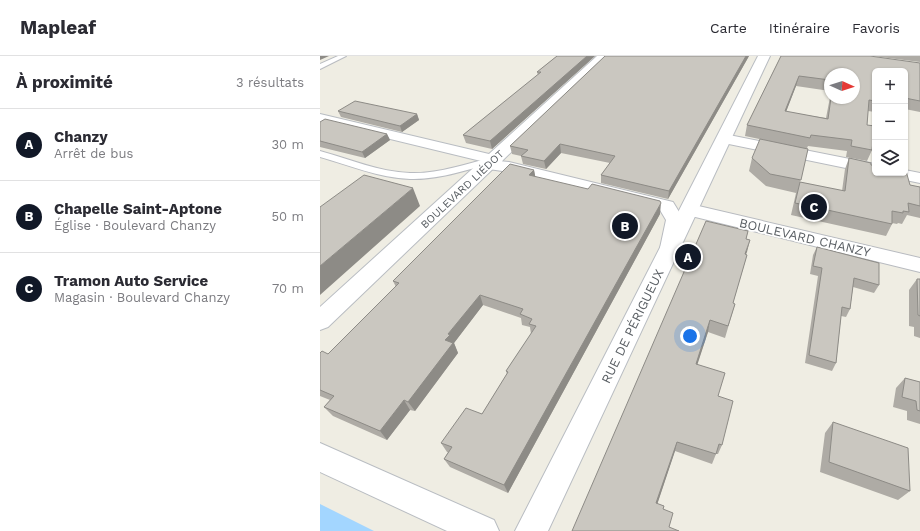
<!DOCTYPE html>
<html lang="fr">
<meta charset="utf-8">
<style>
:root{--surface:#fff;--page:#f7f7f7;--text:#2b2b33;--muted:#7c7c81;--line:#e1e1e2;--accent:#111827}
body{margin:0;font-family:"Work Sans",sans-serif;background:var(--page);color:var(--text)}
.controls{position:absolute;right:12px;top:12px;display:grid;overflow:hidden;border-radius:6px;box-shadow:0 1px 3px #0004}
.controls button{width:36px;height:36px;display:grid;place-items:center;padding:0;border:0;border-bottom:1px solid var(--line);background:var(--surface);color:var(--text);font:20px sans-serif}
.compass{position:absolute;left:504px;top:12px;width:36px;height:36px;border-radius:50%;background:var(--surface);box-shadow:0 1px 3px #0004;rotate:93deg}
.you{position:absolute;left:370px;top:280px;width:14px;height:14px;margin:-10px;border:3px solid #fff;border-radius:50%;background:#1a73e8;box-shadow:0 0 0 6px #1a73e833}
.badge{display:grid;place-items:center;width:26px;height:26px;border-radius:50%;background:var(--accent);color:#fff;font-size:13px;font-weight:700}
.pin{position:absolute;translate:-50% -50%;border:2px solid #fff;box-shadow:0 1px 4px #0006}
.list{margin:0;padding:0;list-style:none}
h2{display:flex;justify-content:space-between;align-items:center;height:52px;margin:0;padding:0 16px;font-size:17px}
h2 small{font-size:13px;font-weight:400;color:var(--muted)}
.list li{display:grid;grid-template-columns:26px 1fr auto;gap:12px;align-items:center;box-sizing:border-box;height:72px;padding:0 16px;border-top:1px solid var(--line)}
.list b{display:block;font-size:15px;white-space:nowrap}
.list p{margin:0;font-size:13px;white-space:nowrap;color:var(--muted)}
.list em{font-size:13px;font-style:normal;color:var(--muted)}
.icon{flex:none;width:22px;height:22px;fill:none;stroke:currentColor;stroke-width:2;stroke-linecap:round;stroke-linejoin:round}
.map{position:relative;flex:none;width:600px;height:475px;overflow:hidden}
header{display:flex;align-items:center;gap:24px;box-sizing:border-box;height:56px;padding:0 20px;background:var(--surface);border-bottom:1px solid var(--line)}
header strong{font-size:19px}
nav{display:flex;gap:22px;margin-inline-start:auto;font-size:14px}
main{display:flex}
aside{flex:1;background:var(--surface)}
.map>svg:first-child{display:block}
</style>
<header>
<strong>Mapleaf</strong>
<nav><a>Carte</a><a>Itinéraire</a><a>Favoris</a></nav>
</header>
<main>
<aside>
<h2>À proximité<small>3 résultats</small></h2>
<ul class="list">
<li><span class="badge">A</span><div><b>Chanzy</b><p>Arrêt de bus</p></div><em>30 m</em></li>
<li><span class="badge">B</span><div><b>Chapelle Saint-Aptone</b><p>Église · Boulevard Chanzy</p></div><em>50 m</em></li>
<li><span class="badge">C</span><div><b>Tramon Auto Service</b><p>Magasin · Boulevard Chanzy</p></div><em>70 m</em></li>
</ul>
</aside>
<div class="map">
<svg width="600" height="475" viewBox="0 0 600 475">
<rect width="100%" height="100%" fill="#efede3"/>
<path fill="#a3d6ff" d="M0,448l54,27h-54z"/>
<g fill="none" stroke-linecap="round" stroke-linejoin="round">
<defs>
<path id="lane" d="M18,0h8l-26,13v-5z
M0,95c30,8 59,21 90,22 28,1 56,-9 84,-16l4,3 -1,2c-28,7 -58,18 -87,17 -31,-1 -61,-14 -90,-22z"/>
<path id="street" d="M404,78l151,30v9h4l-4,1 -156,-32 -3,-3 3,-3z
M168,104l21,2 164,40 11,18 -4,28 -3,5 -7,2 -7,-2 -3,-5 6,-28 -6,-10 -151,-38 -27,-4 -2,-3 2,-3z
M585,114l15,3v10l-29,-6 -2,-4h16z
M370,148l230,54v14l-237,-58 -2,-4 2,-4z"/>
<path id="secondary" d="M277,0h13l-107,104 -2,3 -3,1 -170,163 -8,3v-23l161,-146 -161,-39v-8l169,40z
M438,0h12l-222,475h-33z
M0,387l174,77 5,11h-52l-127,-59z"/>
</defs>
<use href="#lane" stroke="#b8bbc0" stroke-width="2"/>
<use href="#street" stroke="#b8bbc0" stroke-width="2"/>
<use href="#secondary" stroke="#b9bdc2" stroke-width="2"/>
<use href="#lane" fill="#fff" fill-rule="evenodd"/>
<use href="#street" fill="#fff" fill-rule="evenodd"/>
<use href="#secondary" fill="#fff" fill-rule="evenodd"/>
</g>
<path fill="#aeaba5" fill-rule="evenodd" d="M237,0h38l-103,93 -26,-6 -3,-8 75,-60 -1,-3z
M285,0h144l-81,143 -67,-16v-8l9,-12 -49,-10 -15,16 -23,-5 -2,-8 -9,-2 -2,-8z
M461,0l139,7v49l-15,-3v-38h-30v41l-7,-1 -1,14 5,25 -5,11 -21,-4 1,-6 -39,-5 -1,2 1,1 -8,33 42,9 3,-22 4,-11 22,7 39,20 10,2v31l-13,-3 -5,9 -4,-1 -1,1 -5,-1v1l-6,12 -95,-21 5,-22 -30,-7 -17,-15 3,-13 17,-17 -24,-5 2,-11zM510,18l24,24h-24v-1l-4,21 -40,-6 10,-26 34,5z
M553,0h47v6z
M18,55l79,3 2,6 -17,12 -61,-15z
M0,66l67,12 3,6 -25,18 -45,-11z
M214,114l1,7 125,37 -152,279 -58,-26 -6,-8 4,-7h-1l-6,-9 41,-29 25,-40 -1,-3 25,-37 -1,-7 -8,-2 -1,-7 -38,-13 -29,38 4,10 -43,58 -5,-1 -23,30 -54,-24 -9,-9 6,-7 -10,-4v-43l8,1 68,-67 -3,-6z
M428,175l-2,8v15l1,1 -14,48 2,1 -10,34 -17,-6 -11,32 21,32 4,49 -4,9h-2l-4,10 -37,-13 -18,53 7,2 -1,3 6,18 -97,4z
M497,191l62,38 -5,8 -21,-6 -3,22 -4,8 -5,-1 -5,47 -4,8 -27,-8 13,-87 -8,-2 3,-19z
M597,223h3v59l-6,-2v-9l-5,-1v-36z
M585,322l15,4v42l-13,-4v-9l-14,-4 3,-19z
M513,366l77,69 -12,9 -78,-28 5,-39z"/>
<path fill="#8d8b86" d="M0,0h9l-9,4z
M267,0h8l-103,93 -2,-8z
M426,0h3l-81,143 1,-8z
M479,20l-3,10 -14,36 3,-11z
M97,58l2,6 -17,12 -2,-6z
M67,78l3,6 -25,18 -3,-6z
M240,88l1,9 -15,16 -2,-8z
M214,114l2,10 -7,-5z
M93,132l7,18 -100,89v-29z
M341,147l-1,11 -152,279 -4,-8z
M430,184l-3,12 -6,14 4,-12z
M160,239l3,10 -29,38 4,10 -43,58 -7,-9 37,-62 3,-6z
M390,264l-2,12 -14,43 2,-11z
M84,344l6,10 -23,30 -7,-9z
M357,386l-2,9 -20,60 1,-8z"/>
<path fill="#cac7c0" stroke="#8d8b86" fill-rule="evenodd" d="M237,0h30l-97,85 -27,-6 78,-63h-4z
M285,0h141l-77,135 -68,-16 14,-19 -55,-12 -16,17 -23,-5 7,-6 -18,-4z
M461,0h89l50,7v38l-15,-3v-27h-30v30l-6,-1 -2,25 8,1 -3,24 -21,-4 1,-6 -41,-5 -1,3 -63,-13zM510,18h24v24h-23l-3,21 -43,-8 14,-35 31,4z
M35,45l62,13 -17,12 -62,-15z
M5,63l62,15 -25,18 -42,-11v-19z
M440,83l48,10 -7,31 -31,-6 -18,-16z
M529,102l22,5v2h4v8h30v-2h1l4,14 10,2v19l-12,-3 1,9 -6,-1v2l-11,-2v13l-97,-21 5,-21 45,9z
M190,108l24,6 -5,5 59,14 4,-5 68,17 1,2 -157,282 -60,-26 8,-12 -11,-4 25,-35 16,6 26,-42 -2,-1 30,-45 -7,-2 3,-5 -12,-5 3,-5 -43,-14 -32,39 2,1 -5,5 8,3 -45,59 -4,-2 -24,31 -56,-24 10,-11 -14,-6v-37l2,-2 6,3 71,-71 -6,-2z
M44,119l49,13 -93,78v-59z
M386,165l42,10 -2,8 4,1 -5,14 2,1 -14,48 2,1 -7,22 -18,-6 -14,44 29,9 -7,23 15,5 -11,44 -3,-1 -3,10 -39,-12 -21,61 8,3 -1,3 10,4 -4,14 10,4h-107z
M497,191l62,16v22l-25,-7 -4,31 -8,-2 -6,56 -27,-8 13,-87 -9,-2z
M597,223h3v37l-2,-1z
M585,322l15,4v29l-3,-1 -1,-9 -14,-4z
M513,366l75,26 2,43 -81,-29z"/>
<g text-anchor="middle" stroke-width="3.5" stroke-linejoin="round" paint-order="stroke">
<g font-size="11" fill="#5b6065" stroke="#fff">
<text transform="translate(142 133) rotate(-43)" y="4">BOULEVARD LIÉDOT</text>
</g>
<g font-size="13" fill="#5b6065" stroke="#fff">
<text transform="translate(485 181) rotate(13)" y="5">BOULEVARD CHANZY</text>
<text transform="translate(312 270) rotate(-64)" y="5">RUE DE PÉRIGUEUX</text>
</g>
</g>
</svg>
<div class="controls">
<button>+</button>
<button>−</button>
<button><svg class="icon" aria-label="layers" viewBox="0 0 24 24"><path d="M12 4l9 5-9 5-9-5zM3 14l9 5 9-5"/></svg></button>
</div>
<svg class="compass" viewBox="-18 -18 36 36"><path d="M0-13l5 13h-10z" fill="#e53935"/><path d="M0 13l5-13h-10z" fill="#7c7c81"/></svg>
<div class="you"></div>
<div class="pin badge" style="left:368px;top:201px">A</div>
<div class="pin badge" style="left:305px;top:170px">B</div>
<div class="pin badge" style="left:494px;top:151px">C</div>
</div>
</main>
